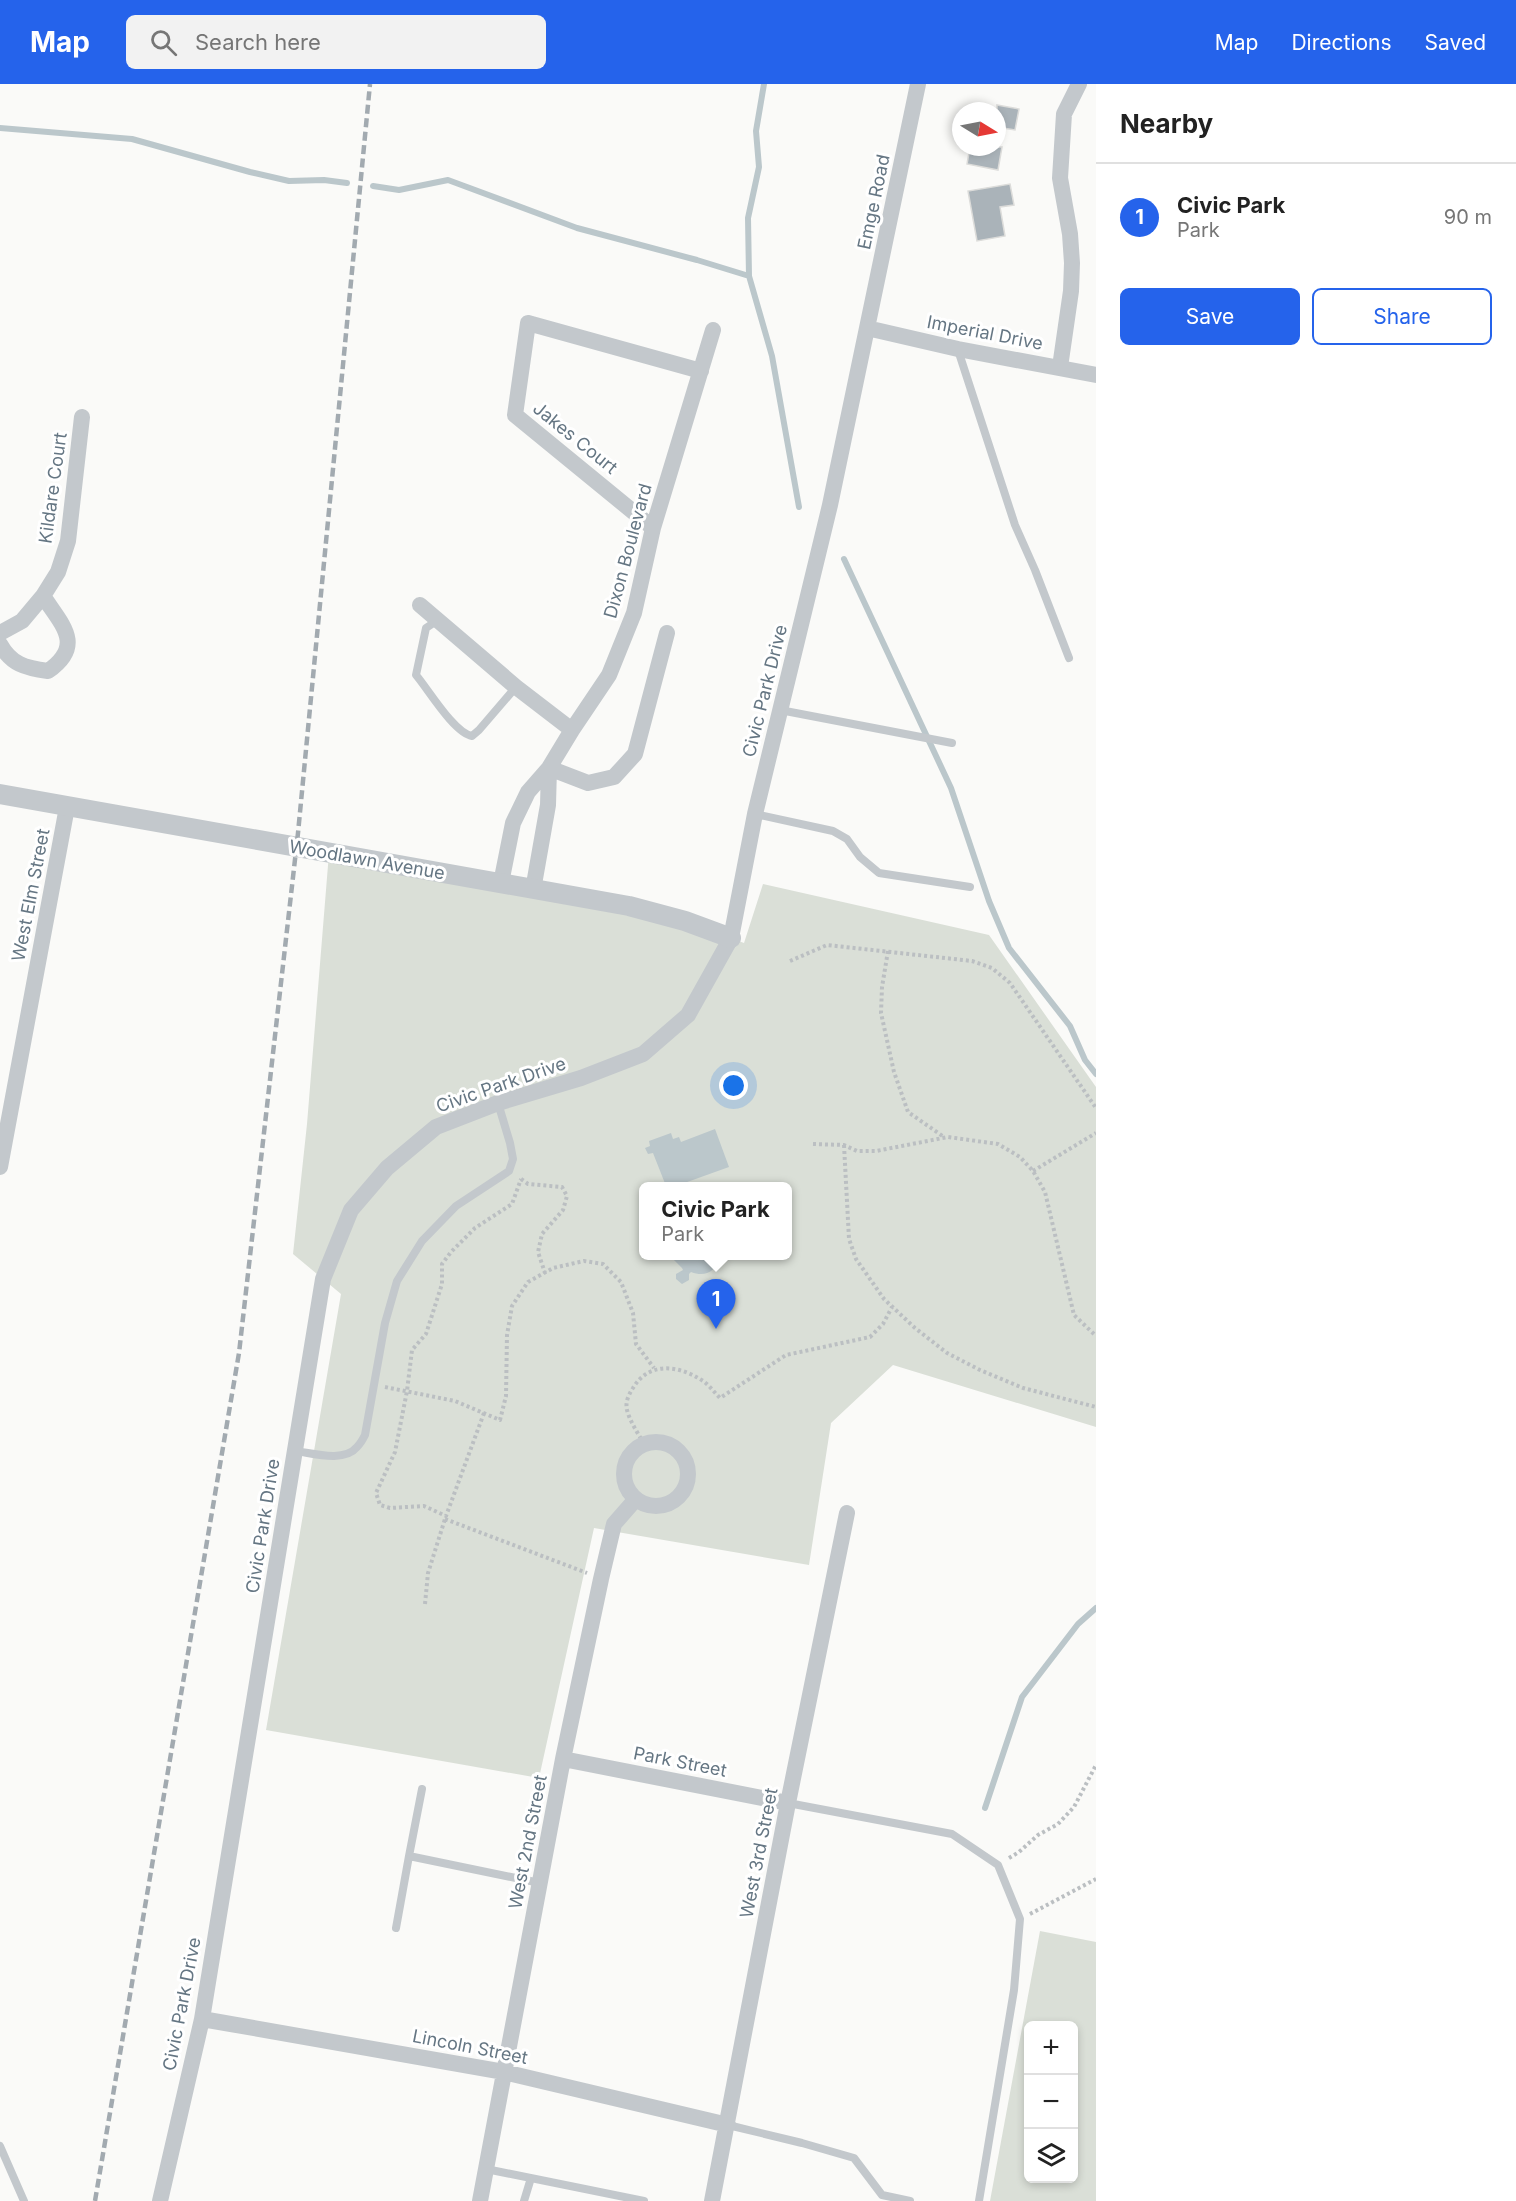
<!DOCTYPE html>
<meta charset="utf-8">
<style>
:root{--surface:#fff;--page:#f2f2f2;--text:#222;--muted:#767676;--line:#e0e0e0;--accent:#2563eb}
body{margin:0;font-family:Inter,sans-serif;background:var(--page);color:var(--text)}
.controls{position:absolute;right:18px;bottom:18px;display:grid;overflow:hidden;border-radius:9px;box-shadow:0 3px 9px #0003}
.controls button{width:54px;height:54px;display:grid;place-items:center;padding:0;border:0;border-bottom:2px solid var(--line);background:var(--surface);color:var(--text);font:30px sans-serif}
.compass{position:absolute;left:952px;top:18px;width:54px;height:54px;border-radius:50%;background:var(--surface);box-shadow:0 3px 9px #0003;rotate:100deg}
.you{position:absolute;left:734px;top:1002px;width:21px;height:21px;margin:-15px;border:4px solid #fff;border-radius:50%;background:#1a73e8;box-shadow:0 0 0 9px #1a73e833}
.badge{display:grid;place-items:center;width:39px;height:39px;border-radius:50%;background:var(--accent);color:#fff;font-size:20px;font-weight:700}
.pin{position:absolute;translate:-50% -50px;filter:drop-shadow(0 2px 3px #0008)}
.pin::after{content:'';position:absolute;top:32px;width:21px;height:18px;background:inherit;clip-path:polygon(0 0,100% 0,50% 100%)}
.popup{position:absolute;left:639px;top:1098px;width:153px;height:78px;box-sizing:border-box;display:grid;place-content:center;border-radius:9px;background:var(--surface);filter:drop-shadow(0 2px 4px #0005);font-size:20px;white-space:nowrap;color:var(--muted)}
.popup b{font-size:22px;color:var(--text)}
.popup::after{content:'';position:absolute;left:50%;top:100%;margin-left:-12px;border:12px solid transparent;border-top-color:var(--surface)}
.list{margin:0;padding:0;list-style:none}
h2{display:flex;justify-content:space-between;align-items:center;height:78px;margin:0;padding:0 24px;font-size:26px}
h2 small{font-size:20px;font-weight:400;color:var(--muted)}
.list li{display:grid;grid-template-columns:39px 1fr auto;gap:18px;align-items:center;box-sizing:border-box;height:108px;padding:0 24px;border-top:2px solid var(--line)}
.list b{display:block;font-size:22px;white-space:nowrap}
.list p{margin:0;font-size:20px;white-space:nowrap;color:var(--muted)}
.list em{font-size:20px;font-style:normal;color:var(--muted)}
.actions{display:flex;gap:12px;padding:18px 24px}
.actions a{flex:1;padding:14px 0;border:2px solid var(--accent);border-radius:9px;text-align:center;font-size:21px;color:var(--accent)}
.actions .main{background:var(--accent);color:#fff}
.icon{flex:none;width:33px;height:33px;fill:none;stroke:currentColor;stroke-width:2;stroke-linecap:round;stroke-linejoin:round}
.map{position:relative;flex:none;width:1096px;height:2117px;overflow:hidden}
header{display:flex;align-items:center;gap:36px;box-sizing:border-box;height:84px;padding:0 30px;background:var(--accent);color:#fff}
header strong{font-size:28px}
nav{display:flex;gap:33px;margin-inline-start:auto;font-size:21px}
.search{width:420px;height:54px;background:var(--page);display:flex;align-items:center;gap:15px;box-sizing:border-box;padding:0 21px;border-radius:9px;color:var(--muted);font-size:22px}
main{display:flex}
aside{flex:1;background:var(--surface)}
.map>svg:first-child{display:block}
</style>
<header>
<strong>Map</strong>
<div class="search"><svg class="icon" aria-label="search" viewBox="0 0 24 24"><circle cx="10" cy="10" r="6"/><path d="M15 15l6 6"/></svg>Search here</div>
<nav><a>Map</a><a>Directions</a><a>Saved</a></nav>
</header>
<main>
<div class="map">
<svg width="1096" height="2117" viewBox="0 0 1096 2117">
<rect width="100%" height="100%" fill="#fafaf8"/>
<path fill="#dadfd7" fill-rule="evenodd" d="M329,769l356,68 59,22 19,-59 226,51 107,152v340l-203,-62 -62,58 -22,142 -215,-37 -55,250 -273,-48 75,-436 -48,-40 14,-130zM644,1102h144v70h-144z
M1040,1847l56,11v259h-106zM1028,1942h46v152h-46z"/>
<path fill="#bbc7cb" d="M715,1045l14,38 -53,19h-10l-13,-33 -5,1 -3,-6 5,-2 -1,-5 22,-8 2,6 6,-2 2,5z
M670,1172h57h-5c-6,14 -15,22 -31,16l-2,2v6l-7,4 -6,-5v-5l7,-4 -1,-2z"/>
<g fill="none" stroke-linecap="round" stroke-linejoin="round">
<path stroke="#bbc7cb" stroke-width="6" d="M764,0l-8,47 3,36 -11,51 1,58 23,80 27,151
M0,44l132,11 118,33 39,9 35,-1 23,3
M373,102l26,4 49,-10 129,48 120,32 52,16
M844,475l107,229 38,113 20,47 61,78 15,34 11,14
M985,1724l37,-111 56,-73 18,-16"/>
</g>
<path fill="#aab3b9" stroke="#dcdcda" stroke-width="1.5" d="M997,21l22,4 -4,21 -18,-3z
M970,63h32l-4,23 -31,-6z
M1010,100l4,21 -14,2 5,29 -28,5 -9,-50z"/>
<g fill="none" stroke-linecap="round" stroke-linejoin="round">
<path stroke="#bbbfc2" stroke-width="4" stroke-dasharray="3 3" stroke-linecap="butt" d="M888,867l-6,36 -1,26 13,59 14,40 36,25
M790,877l37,-16 145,16 20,7 18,15 86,125
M813,1060l31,1 13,6h19l72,-14 50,7 22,13 13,14 12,21 29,123 22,21
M844,1061l5,94 7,20 28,40 31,29 32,25 33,17 43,18 73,19
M1033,1087l63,-38
M521,1095l7,5 34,3 5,9 -4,14 -21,24 -4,18 7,21
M385,1303l70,14 45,19 6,-24 1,-61 5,-29 16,-24 25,-14 31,-7 19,3 18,18 12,31 3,31 18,24
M484,1329l-38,103 -22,-10 -34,2 -10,-3 -4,-12 19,-41 12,-61 5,-41 14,-16 16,-50v-20l9,-12 24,-24 37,-24 9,-25
M644,1360c-6,-11 -14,-22 -17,-34 -2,-8 2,-16 6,-22 16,-27 46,-23 70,-7 6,4 11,11 17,17l66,-43 84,-18 13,-13 9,-17
M445,1435l142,54
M425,1520l3,-31 17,-54
M1009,1774l10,-6 19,-17 20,-11 16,-17 22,-42
M1030,1830l66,-35"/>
<path stroke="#c3c8cc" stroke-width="8" d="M958,266l57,175 20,45 34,88
M438,536l-12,8 -10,47c12,14 38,58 56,61l7,-6 37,-43
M780,626l172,33
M755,730l78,17 14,8 13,18 19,16 91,14
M295,1367c17,2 49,12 62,-4 3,-3 6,-8 8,-12l20,-112 12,-42 25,-40 34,-35 53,-35 4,-12 -3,-16 -12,-40
M788,1719l164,31 46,31 22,54 -6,71 -35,211
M409,1772l13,-67
M396,1844l13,-72 131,27
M728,2041l74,18 52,15 28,37 28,6
M0,2062l24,55
M486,2085l158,32
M524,2117l7,-23"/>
<path stroke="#c3c8cc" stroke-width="16" d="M867,244l91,21 138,26
M1060,283l11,-76 1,-28 -2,-29 -10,-56 4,-64 15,-30
M653,444l-138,-113 13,-92 173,48
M420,521l96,82 56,43
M0,549l22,-12 21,-25 15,-24 10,-31 14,-124
M0,560c11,20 25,24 48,27 37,-26 14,-46 -5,-75
M549,684l39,15 26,-6 21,-23 32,-121
M501,799l12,-60 15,-31 21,-24 23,-38 37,-55 25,-62 19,-85 60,-198
M533,806l15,-85 1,-37
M0,1083l67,-360
M624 1390a32 32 0 1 1 64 0a32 32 0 1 1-64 0Z
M563,1675l225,44
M202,1935l302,53 224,53
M160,2117l42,-182 121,-740 28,-69 36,-42 49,-41 62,-24 83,-25 62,-24 45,-39 43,-77 24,-124 75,-309 88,-421
M480,2117l83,-442 38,-180 13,-55 21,-24
M712,2117l76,-398 59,-290"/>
<path stroke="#c3c8cc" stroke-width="20" d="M0,710l629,112 56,15 46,17"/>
<path stroke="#a2aab0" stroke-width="4.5" stroke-dasharray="9 4.5" stroke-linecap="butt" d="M95,2117l144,-848 59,-520 72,-749"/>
</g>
<g text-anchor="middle" stroke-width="6" stroke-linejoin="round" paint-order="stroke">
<g font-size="18" fill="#657683" stroke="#fff">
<text transform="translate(874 118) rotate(-78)" y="6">Emge Road</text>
<text transform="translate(985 249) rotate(11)" y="6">Imperial Drive</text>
<text transform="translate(575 354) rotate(39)" y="6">Jakes Court</text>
<text transform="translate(53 404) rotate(-82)" y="6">Kildare Court</text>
<text transform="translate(628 467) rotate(-75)" y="6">Dixon Boulevard</text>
<text transform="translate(765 607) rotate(-76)" y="6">Civic Park Drive</text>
<text transform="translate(367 776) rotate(10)" y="6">Woodlawn Avenue</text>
<text transform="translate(31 811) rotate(-79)" y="6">West Elm Street</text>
<text transform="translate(501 1001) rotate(-19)" y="6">Civic Park Drive</text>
<text transform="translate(263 1442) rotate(-81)" y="6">Civic Park Drive</text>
<text transform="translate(680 1678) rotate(11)" y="6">Park Street</text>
<text transform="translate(528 1758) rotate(-79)" y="6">West 2nd Street</text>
<text transform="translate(759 1769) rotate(-79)" y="6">West 3rd Street</text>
<text transform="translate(182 1920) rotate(-79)" y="6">Civic Park Drive</text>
<text transform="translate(470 1963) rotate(11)" y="6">Lincoln Street</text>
</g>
</g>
</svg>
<div class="controls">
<button>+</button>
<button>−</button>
<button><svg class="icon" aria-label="layers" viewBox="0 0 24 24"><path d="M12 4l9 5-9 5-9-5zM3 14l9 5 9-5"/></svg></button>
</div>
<svg class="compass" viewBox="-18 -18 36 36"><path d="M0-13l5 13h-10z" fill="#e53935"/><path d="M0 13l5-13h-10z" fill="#767676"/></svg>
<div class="you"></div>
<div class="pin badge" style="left:716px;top:1245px">1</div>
<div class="popup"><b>Civic Park</b>Park</div>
</div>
<aside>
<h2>Nearby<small></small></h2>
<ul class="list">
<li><span class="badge">1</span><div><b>Civic Park</b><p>Park</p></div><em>90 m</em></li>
</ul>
<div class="actions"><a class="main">Save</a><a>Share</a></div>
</aside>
</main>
